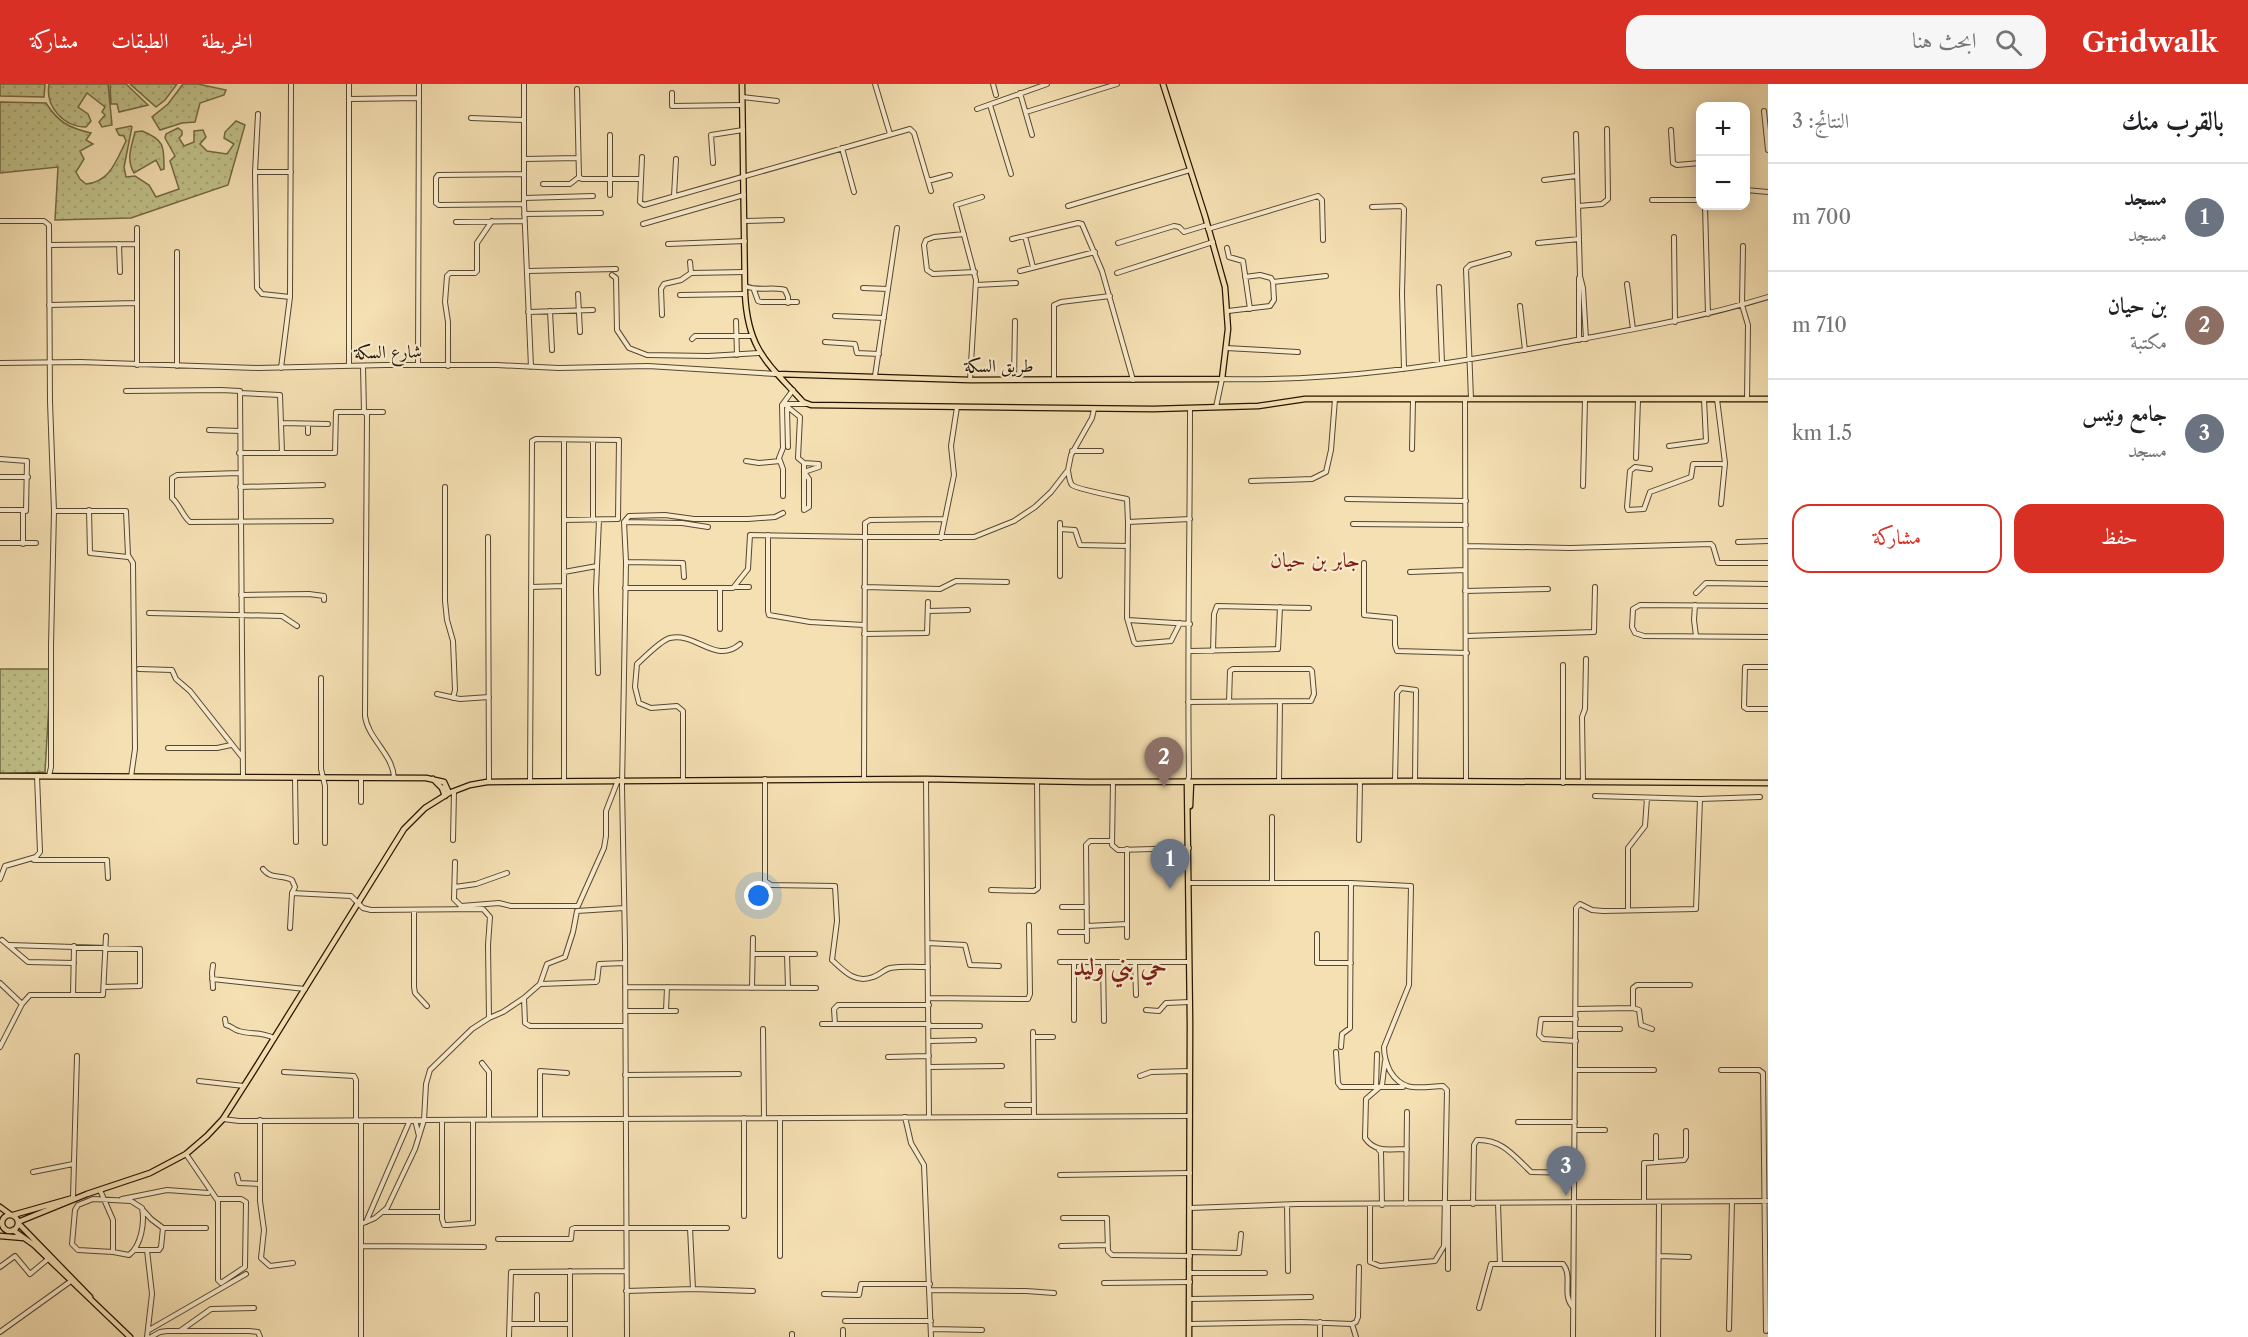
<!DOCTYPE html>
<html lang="ar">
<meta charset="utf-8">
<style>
:root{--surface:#fff;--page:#f6f6f6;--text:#202124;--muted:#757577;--line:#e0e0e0;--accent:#d93025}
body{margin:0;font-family:"Libre Caslon Text",Amiri,serif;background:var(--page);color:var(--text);direction:rtl}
.controls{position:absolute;right:18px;top:18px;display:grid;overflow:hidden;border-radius:12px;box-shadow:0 3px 15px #0003}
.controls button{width:54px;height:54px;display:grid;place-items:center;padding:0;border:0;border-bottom:2px solid var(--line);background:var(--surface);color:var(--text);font:30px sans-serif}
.you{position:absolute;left:759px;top:812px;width:21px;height:21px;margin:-15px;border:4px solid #fff;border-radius:50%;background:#1a73e8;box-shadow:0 0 0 9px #1a73e833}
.badge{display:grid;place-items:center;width:39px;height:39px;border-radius:50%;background:var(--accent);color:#fff;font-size:20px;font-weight:700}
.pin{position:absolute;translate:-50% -50px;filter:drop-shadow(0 2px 3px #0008)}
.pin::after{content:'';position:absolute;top:32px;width:21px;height:18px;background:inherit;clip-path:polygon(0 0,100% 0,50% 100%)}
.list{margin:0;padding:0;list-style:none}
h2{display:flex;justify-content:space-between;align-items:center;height:78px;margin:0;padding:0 24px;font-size:26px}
h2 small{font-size:20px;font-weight:400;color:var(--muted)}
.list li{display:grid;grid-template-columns:39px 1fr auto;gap:18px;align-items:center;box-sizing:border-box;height:108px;padding:0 24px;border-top:2px solid var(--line)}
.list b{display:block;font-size:22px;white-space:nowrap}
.list p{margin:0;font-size:20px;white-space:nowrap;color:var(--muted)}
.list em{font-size:20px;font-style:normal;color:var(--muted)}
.actions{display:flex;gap:12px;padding:18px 24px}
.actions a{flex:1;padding:14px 0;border:2px solid var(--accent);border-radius:18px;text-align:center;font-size:21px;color:var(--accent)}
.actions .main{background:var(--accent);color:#fff}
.icon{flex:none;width:33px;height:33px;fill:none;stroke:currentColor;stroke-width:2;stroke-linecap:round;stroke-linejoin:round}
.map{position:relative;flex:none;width:1768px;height:1253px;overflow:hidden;direction:ltr}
header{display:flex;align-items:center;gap:36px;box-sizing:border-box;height:84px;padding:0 30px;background:var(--accent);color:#fff}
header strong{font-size:28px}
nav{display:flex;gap:33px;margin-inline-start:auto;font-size:21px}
.search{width:420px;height:54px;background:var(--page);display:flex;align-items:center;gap:15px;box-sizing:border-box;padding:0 21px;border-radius:18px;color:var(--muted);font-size:22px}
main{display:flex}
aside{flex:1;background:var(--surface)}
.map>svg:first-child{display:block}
</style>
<header>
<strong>Gridwalk</strong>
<div class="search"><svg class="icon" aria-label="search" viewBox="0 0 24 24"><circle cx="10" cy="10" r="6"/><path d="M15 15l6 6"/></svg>ابحث هنا</div>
<nav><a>الخريطة</a><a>الطبقات</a><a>مشاركة</a></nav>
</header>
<main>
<aside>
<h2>بالقرب منك<small>النتائج: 3</small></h2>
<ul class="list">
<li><span class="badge" style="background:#6b7280">1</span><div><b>مسجد</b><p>مسجد</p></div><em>700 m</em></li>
<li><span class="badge" style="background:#8d6e63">2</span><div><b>بن حيان</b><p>مكتبة</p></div><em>710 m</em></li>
<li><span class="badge" style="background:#6b7280">3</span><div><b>جامع ونيس</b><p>مسجد</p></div><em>1.5 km</em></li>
</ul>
<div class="actions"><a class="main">حفظ</a><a>مشاركة</a></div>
</aside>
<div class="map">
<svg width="1768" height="1253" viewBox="0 0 1768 1253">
<defs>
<pattern id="grass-dots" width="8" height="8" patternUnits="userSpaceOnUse" patternTransform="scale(1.5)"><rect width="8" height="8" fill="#c1c189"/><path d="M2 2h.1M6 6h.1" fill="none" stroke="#a6a574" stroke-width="1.8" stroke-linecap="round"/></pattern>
</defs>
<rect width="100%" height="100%" fill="#f5e0b3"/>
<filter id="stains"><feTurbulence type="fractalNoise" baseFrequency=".00333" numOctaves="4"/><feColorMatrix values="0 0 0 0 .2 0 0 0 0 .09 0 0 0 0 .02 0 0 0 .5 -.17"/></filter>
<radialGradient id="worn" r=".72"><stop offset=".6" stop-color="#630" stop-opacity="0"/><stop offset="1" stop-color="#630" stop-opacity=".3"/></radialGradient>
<path fill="url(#grass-dots)" stroke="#726a44" stroke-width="1.5" d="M0,0h45l-1,13 -44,-1z
M49,0h59l4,41 -10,2 -3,-5 6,-7 -3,-3 3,-5 -18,-14 -9,14 10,7 3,7 -5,6c-22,0 -41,-20 -37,-43z
M110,0h16l22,21 -29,7 -2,-8h-6z
M130,0h47l-12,16 -9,7z
M183,0h15l28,6 -2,5 -24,8 -5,19 -13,1 -22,7 -8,-13 16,-13z
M0,18l46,1c12,19 23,25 45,30l-5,7 7,4 -13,7 4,8 -8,13 4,7 6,5c24,-2 30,-23 40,-43l-2,-5 -5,-1 -3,-6 15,-3 1,1 -8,40 2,10 9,-1 14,9 7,12 23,-8 -9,-28 5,-5 -10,-18 1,-4 12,-6 4,3v4l-3,3 5,8 10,-4v-11l9,-1 3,7 -6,7 7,7 20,3 7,-10 -10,-6 1,-6 11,-11 9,4 -17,60 -97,33 -76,2 3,-53 -58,6z
M142,47c23,9 22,16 22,38l-3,1 -5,-10 -22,13c-8,-14 -3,-25 1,-41z
M0,585h51l-6,103 -45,2z"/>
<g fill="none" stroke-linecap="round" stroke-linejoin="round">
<defs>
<path id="minor" d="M349,0v282
M524,0v120l7,163
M875,0l15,50
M993,0l3,11
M577,5l2,88 3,2h59
M672,9v13l70,-1
M1020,9l12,42
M742,13l35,4
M349,15l70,-1
M990,21l21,69
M977,25l70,-25
M1764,27l4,39
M1026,28l91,-28
M258,30l-3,58 2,116 5,6 28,3
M471,34l53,2
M1671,46l2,33 4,2 23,-2
M1576,50l4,142 3,12 3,51
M842,64l12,44
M642,73l-2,45 4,3 266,-76 4,4 17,58
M524,75l54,-1
M713,79l-2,-28 32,-5
M255,88h36
M524,90l-86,1 -2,3v25l3,2 85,-1
M1544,96l32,-4
M928,97l22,-6
M543,100h27l9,-7
M1746,106l22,2
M610,111v-60
M674,112l2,-37
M524,114l69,-2
M1652,116h48
M1068,122l122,-36
M1578,122l24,-2 6,-5 -1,-70
M1705,122l3,108
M1372,123l29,-1 3,3 -2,85 2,75
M524,130l77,-1
M0,137h44l5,4 1,177 4,109 -3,134v122l-2,9
M745,137l37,-1
M456,138l69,-1
M643,140l101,-29
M137,144v137
M1208,145l110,-33 4,4 1,40
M964,150l-30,3 -8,3 -2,5 3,25 6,4 42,-2
M1025,152l8,31
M1674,153l1,85
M1012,155l66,-16 4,1 20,47 31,109
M1118,159l56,-17 5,1 5,5 23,-7
M1538,159l41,-4
M119,160l1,28
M668,160l77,-3
M49,161l88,-1
M1743,162l-1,59 6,20 -1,74
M1227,164l2,9 14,4 7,48
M690,178l1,11
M528,187l88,-2
M1020,187l75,-19
M1117,189l96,-31
M612,191l4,3 1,52 12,18 18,7 61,1 51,-3
M1245,193l15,-2 11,3 2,4
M1627,200l6,45
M976,201l40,-2
M745,202c14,6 26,0 40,4l3,7v6
M1439,203l3,76
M863,204l25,1
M754,206l4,11 3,1h36
M578,210l2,38
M680,211l65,-1
M49,221l88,-2
M1520,222l5,44
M550,227l2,39
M1228,227l42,-5 4,-6 -1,-18 53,-6
M528,228l65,-2
M662,231l-1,-26 3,-5 17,-4 10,-7 54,-1
M835,232l49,2
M736,237l1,34
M692,255l3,-3h56
M1579,256v-62
M825,258l30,2 2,9 22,1
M1226,264l72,4
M0,279l80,-1 178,6 127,-3h112l62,3 89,-2 128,8
M418,281l1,-281
M177,282v-114
M363,282l1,46 3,2 -2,302c3,23 28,38 29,62
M448,282v-44l-3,-20 2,-26 3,-3h25l2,-2v-28l15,-22
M281,284l9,-71 1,-213
M875,292l22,-148
M1054,295v-74l7,-3 49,-6
M970,296l6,-100 -20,-75 26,-8
M1014,296l1,-59
M126,307l95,-1 19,1 3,386
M240,309l40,2 2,58
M1471,315l-5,-130 4,-4 39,-11
M1717,315l8,64 -4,41
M1465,316l1,381
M784,320l16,13 -2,41 6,5v47l5,-3v-28l-5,-7 15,-5
M784,320h23
M1216,323l6,-28c114,3 226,-14 338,-36 70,-13 139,-25 208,-46
M787,325l1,38
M281,339l47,1
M308,340v9
M209,346l31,1
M593,356v80
M1669,362l37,-5 -2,-42
M1412,365l1,-49
M1072,367h29
M239,369h96l1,-41h47
M1636,374l2,-58
M0,375l27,2 -1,50
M746,377l13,2 21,-2
M804,379l15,1
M1650,385l-15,-2 -5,4 -3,36 1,3 16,-1 6,-17 41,-15 2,-13h32
M1068,387c1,4 1,10 4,14 4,4 46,12 55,14l1,23 62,-3
M239,389l-62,2 -5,3v20c8,7 11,19 18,24l141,-1
M0,393h28
M1251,397l61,-2 14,-7 5,-22 4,-51
M1583,402l2,-87
M240,403l83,-2
M445,403v114l2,19 6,21 2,49 -2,8
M783,412v-27l-4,-11 4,-10 -1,-43 11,-15
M1347,415l119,2
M0,426h23v34
M89,426l1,43 38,4
M54,427h72l2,44 5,8 2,186 -4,28
M624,438l58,1 26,4
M1128,438l-1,96 7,24 2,2 35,-3 9,-18
M1060,439v53
M1353,440l113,1
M1060,445l15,1 5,15 48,1
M768,451v76l1,4 41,7 54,3
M488,453l1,245
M941,454l13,-63 -3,-29 6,-39
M1738,458l30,-1
M0,459h36
M1466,462l104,2 141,-4 2,2 5,17h50
M626,478l57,1 1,14
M1364,479v52l31,3v27l2,6 70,2
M564,488l33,-6
M1410,488l55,-2
M531,503l33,-1
M735,503h14
M864,503l76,2 16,-8 51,1
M625,504h108l15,-19 2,-34 115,2v-14l5,-3 75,-1
M720,505v40
M1465,507l83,-2
M1696,509l10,-10 62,1
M241,511l68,-1 15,2v4
M1695,521l-1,15 2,16
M1768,522l-128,-1 -7,4 -1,18 3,6 9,3 124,1
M928,527l40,-1
M149,529l133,3 15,10
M1128,536l62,4
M864,550l63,-1 1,-31
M1466,552l128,-4 1,-45
M1189,567l89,-2 2,-42
M1213,567l1,-37 3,-8 92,2
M1563,581v118
M1768,583h-23l-1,40 3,2h21
M139,585l33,1 4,9 14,12 52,66
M598,589l-2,-84 3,-69
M321,594v91l4,17v57
M437,610l23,5 29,-2
M1188,618l123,-1 3,-7 -2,-23 -2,-2h-77l-3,2 -1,31
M168,664h49l14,-3
M295,694l1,64
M765,695v102l6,4 64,1 2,35 -5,39c12,11 23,24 41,17 7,-2 10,-7 17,-9 12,-2 26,-1 38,-1
M864,695l1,-242h109l40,-16 21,-14 16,-15 17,-22 3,-15 21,-37 2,-9
M926,695l3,338
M683,696v-69l-6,-5 -26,2 -12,-5 -4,-16 2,-23c7,-6 24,-24 33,-26 26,-6 46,27 70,6
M530,697l2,-340 4,-2 83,1 -1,79 -54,1
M564,697v-341
M1279,697l1,-79
M1395,697l2,-88 4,-5 15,2 -1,91
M1113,698l-1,63 6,5 71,-2
M1187,698l2,-5c-2,-123 1,-246 1,-369
M1583,698l-1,-65 3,-8 1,-50
M1595,712l105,3 60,-2
M361,718v-23
M1272,733v66
M453,756l1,-49
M1359,756l1,-59
M1127,765v88
M34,776h73l1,18
M455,778l-1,37 7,7 38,-3 12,3h67l26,-58 2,-12v-25l12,-31
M263,785c8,11 19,5 29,11l3,7 -3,6 59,3 12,12 8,2 112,-1 7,8 -2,28 1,73 14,-6 21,-14
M0,795l5,-13 31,-9 4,-5 -3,-76
M1189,799h162l60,3 -2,99 -25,62c0,9 2,16 6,24 13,22 30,16 53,15l4,4 -3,156 -9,15 -55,5 -10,-4v-57
M455,803l21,-3 31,-11
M991,806l43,1 4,-3 -1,-107
M1062,823h25
M624,824l-47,3 -4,21 -8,25 -18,7 -7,20 -16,14 1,25 5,3h95
M414,826v77l1,6 12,13
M1628,826v-62l17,-22 2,-28
M1087,842l40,-2
M290,844l2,-35
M1060,848h27
M1317,850v29h34
M2,856l26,22 46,1
M1087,857l-1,-96 4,-4h22
M928,859l37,2 5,20 29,1
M9,861l131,4v37l-36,1
M753,870h62
M787,870l1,34
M1060,878h129
M1074,878v58
M1103,879l1,58
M1135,879l1,32
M213,881l-1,8 1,15
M212,895l93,10
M0,899l22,21
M540,900l56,-2 1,-1 2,-17 26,-1
M625,903l191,1
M752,904l1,-50
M73,911l1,-49
M928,914l100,1 2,-5 -1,-69
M929,921h-91l-4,4 1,15h94
M1633,924l6,2 2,15 11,4
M1576,925l57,-1v-20l4,-3h53
M1146,926l13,1 7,-8 24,-1
M625,927h51
M666,927l1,-24
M225,935l1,6c6,1 8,5 13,6 13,4 20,0 35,7
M822,940h13
M929,942h51
M763,945l1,89
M1576,945h44
M1033,948l1,85
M1033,953h20
M929,957l45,-1
M1576,957l-33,-2 -4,-4 2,-16h35
M0,963l22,-43 8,-9h73l3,-59
M1341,963l1,-13 8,-6 1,-145
M1336,968l2,31 3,4h62
M888,973l41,-1
M1385,977l-3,24 -16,14 -1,39c10,15 25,11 42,11
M482,979l7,9v48
M929,983l73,-1
M1575,986h79
M1721,986h38l4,3 3,258
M284,988l70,4 2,4v40
M625,991l114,-1
M1140,992l11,-4 39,-1
M199,997l45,5
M1376,1004l1,-34
M1007,1021h27
M905,1033l6,26 13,22 7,172
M744,1034v98
M780,1034v138
M223,1035l16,2 951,-5
M540,1035v-48l27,2
M260,1036v81l4,29 -3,28 9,8 23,-3
M415,1036l4,16
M442,1036v99l2,6h4l25,-2v-103
M361,1037v216
M1518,1038h57
M1575,1046h30
M1379,1066l2,2 1,53
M186,1070l32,47v79l3,3 24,-16 1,-65 -5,-3h-23
M1656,1077v-25
M33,1088l40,-8
M237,1091l2,8 21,1
M1060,1091l130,-2
M100,1106l13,30v32
M73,1113l4,-141
M93,1115l38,2 11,7c3,15 -1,38 -13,47l-16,-3 -35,-2 -6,-6 3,-34 3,-5z
M122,1115l45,-9 41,3
M1644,1118v-39l40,-3 2,-3v-26
M1498,1119l2,61
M1406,1120l1,-92
M1448,1120v65
M1473,1120l1,-59 3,-5c25,-1 37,16 54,32l44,1
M1287,1121l1,66
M1190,1124l107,-4 471,-3
M383,1128h59
M1063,1134h44l1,33 4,4 78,1
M366,1138l44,-102
M361,1140l14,-6 12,-10 28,-59 9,-29 2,-36 4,-14 42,-41 17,-11
M163,1144h43
M690,1144l3,61
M498,1155h73l1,-10 3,-1h152
M362,1162l122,1
M1061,1162l47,-1
M135,1166h24l2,-3 2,-19 -12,-9 -8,-9
M147,1166l5,44 -5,43
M1191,1168l48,1 2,-19
M1659,1172l30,1
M0,1183l15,-11 15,18 18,-15
M570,1187v66
M1190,1189h75
M1104,1199l86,-1
M930,1206l96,1 28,2
M626,1207l67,-2 60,2
M824,1210l35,1 2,-11h69
M1190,1215l121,-2
M1479,1224l12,-44h72c10,12 -1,30 9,42
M845,1237h86
M1320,1238v15
M510,1240h60
M537,1240v-29
M1189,1240l112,-2 51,2
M1352,1240l4,-2 2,-5 1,-50
M1352,1240l4,13
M931,1245l51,1
M1729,1245l3,-128
M149,1246l97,-56
M843,1246v7
M180,1247l31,-22 43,-1
M0,1248l71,-51
M792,1250v3
M151,1253l9,-5 7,-1h82l9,1 2,5
M509,1253l2,-65 115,-1
M627,1253l-2,-393 -3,-157 4,-225 -2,-40 5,-6 36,-1 29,4h54l27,-2 8,-4
M1573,1253l3,-429 4,-4 12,6 11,1 93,-2 4,-110
M1658,1253l1,-135"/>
<path id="major" d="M742,0l3,210c3,57 23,69 58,108l8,3 342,4 105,-3 47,-7h463
M777,290l193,6 252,-1 6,-50 -3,-42 -20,-71 -42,-132
M0,692l426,2 18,4 5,11
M433,695l9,9 3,8
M1187,698l3,241 -1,314
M1190,722l1,-24
M0,1123l11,8
M2 1139a8 8 0 1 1 16 0a8 8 0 1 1-16 0Z
M13,1131l60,-17
M18,1138l69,-28 63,-21 36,-19 21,-18 16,-17 30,-47 151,-243 21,-21 24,-15 21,-8 17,-3 439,-3 162,3 327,-1 353,2
M18,1139l72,74
M13,1146l21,15 96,92
M0,1152l24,2"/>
</defs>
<use href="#minor" stroke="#58472d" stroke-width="6"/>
<use href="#major" stroke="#231400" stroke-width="7"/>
<use href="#minor" stroke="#f8ebce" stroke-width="4"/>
<use href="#major" stroke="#f5e0b3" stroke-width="4.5"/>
</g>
<g text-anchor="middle" stroke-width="4.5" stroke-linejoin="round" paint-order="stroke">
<g font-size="18" fill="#231400" stroke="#f8ebce">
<text transform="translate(388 268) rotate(-1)" y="6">شارع السكة</text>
<text x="999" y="288">طريق السكة</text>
</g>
<g font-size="21" fill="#7a1f14" stroke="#f8ebce">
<text x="1315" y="483">جابر بن حيان</text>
</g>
<g font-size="24" font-weight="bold" fill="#7a1f14" stroke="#f8ebce">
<text x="1120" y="891">حي بني وليد</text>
</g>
</g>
<rect width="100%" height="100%" filter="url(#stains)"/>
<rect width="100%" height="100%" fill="url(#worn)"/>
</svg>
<div class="controls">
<button>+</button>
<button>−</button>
</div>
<div class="you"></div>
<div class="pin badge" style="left:1170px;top:805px;background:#6b7280">1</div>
<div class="pin badge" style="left:1164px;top:703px;background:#8d6e63">2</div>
<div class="pin badge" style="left:1566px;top:1112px;background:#6b7280">3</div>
</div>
</main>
